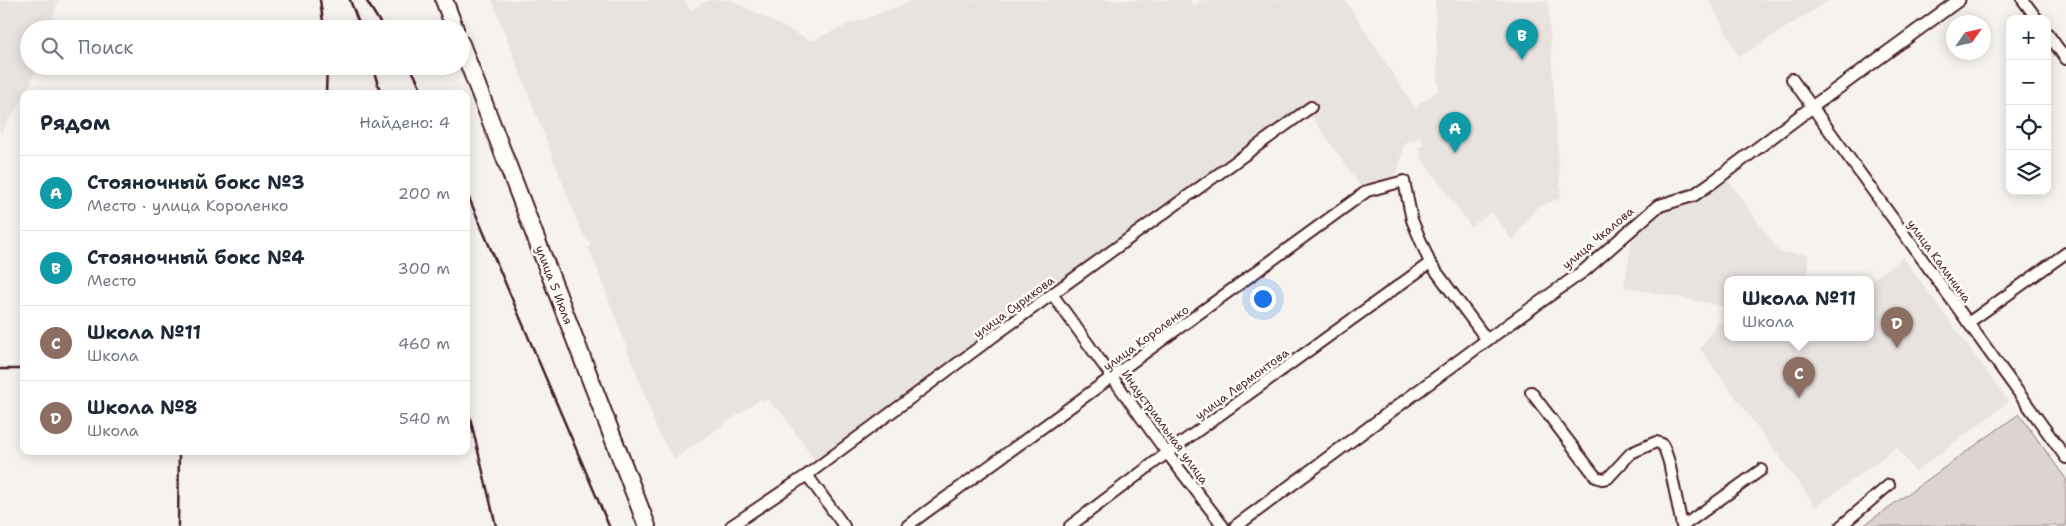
<!DOCTYPE html>
<html lang="ru">
<meta charset="utf-8">
<style>
:root{--surface:#fff;--page:#f2f2f3;--text:#1f2937;--muted:#747a83;--line:#e0e1e3;--accent:#7c3aed}
body{margin:0;font-family:"Shantell Sans",sans-serif;background:var(--page);color:var(--text)}
.controls{position:absolute;right:15px;top:15px;display:grid;overflow:hidden;border-radius:10px;box-shadow:0 2px 12px #0003}
.controls button{width:45px;height:45px;display:grid;place-items:center;padding:0;border:0;border-bottom:1px solid var(--line);background:var(--surface);color:var(--text);font:25px sans-serif}
.compass{position:absolute;left:1946px;top:15px;width:45px;height:45px;border-radius:50%;background:var(--surface);box-shadow:0 2px 12px #0003;rotate:56deg}
.you{position:absolute;left:1262px;top:298px;width:18px;height:18px;margin:-12px;border:4px solid #fff;border-radius:50%;background:#1a73e8;box-shadow:0 0 0 8px #1a73e833}
.badge{display:grid;place-items:center;width:32px;height:32px;border-radius:50%;background:var(--accent);color:#fff;font-size:16px;font-weight:700}
.pin{position:absolute;translate:-50% -41px;filter:drop-shadow(0 1px 2px #0008)}
.pin::after{content:'';position:absolute;top:26px;width:18px;height:15px;background:inherit;clip-path:polygon(0 0,100% 0,50% 100%)}
.popup{position:absolute;left:1724px;top:276px;width:150px;height:65px;box-sizing:border-box;display:grid;place-content:center;border-radius:10px;background:var(--surface);filter:drop-shadow(0 1px 4px #0005);font-size:16px;white-space:nowrap;color:var(--muted)}
.popup b{font-size:19px;color:var(--text)}
.popup::after{content:'';position:absolute;left:50%;top:100%;margin-left:-10px;border:10px solid transparent;border-top-color:var(--surface)}
.list{margin:0;padding:0;list-style:none}
h2{display:flex;justify-content:space-between;align-items:center;height:65px;margin:0;padding:0 20px;font-size:21px}
h2 small{font-size:16px;font-weight:400;color:var(--muted)}
.list li{display:grid;grid-template-columns:32px 1fr auto;gap:15px;align-items:center;box-sizing:border-box;height:75px;padding:0 20px;border-top:1px solid var(--line)}
.list b{display:block;font-size:19px;white-space:nowrap}
.list p{margin:0;font-size:16px;white-space:nowrap;color:var(--muted)}
.list em{font-size:16px;font-style:normal;color:var(--muted)}
.icon{flex:none;width:28px;height:28px;fill:none;stroke:currentColor;stroke-width:2;stroke-linecap:round;stroke-linejoin:round}
.map{position:relative;flex:none;width:2066px;height:526px;overflow:hidden}
.search{position:absolute;background:var(--surface);box-shadow:0 2px 12px #0003;left:20px;top:20px;width:450px;height:55px;display:flex;align-items:center;gap:12px;box-sizing:border-box;padding:0 18px;border-radius:28px;color:var(--muted);font-size:19px}
.panel{position:absolute;background:var(--surface);box-shadow:0 2px 12px #0003;left:20px;top:90px;width:450px;height:365px;border-radius:10px}
.map>svg:first-child{display:block}
</style>
<div class="map">
<svg width="2066" height="526" viewBox="0 0 2066 526">
<rect width="100%" height="100%" fill="#f6f3ef"/>
<filter id="ink" filterUnits="userSpaceOnUse"><feTurbulence type="fractalNoise" baseFrequency=".02" numOctaves="2"/><feDisplacementMap in="SourceGraphic" scale="10" xChannelSelector="R" yChannelSelector="G"/><feConvolveMatrix kernelMatrix="1 2 1 2 8 2 1 2 1" color-interpolation-filters="sRGB"/></filter>
<g filter="url(#ink)">
<path fill="#e9e3e0" d="M0,0h58l-8,29h-21v37h9l-14,31 -24,37z
M492,0h192l7,10 12,-8 7,-2h21l80,41 40,-18 20,-6 42,-17h277l4,5 8,-5h143l71,109 4,-6 18,-12 -3,-91 113,1 13,197 -24,9 -25,34 -20,-29 -21,15 -52,-72 3,-2 -4,-5 6,-4 -5,-7 -6,4 -8,1 -7,30 -9,7 -26,11 -57,-81 -490,353 -38,-54 -3,1 -7,-10 -4,3 -3,-3 -87,60 -16,-27 -66,-177 -5,-7 4,-3 -10,-14z
M1709,0h121l-91,57z
M1728,180l52,73 28,1v25h-80v28l-104,-20 9,-54 36,-27 20,-4z
M1903,257l106,145 -94,70 -18,-25 -81,60 -116,-158 18,-26h10v14h142v-56z"/>
<path fill="#dcd4d2" stroke="#937a7e" d="M2019,414l47,65v47h-203z"/>
<g fill="none" stroke-linecap="round" stroke-linejoin="round">
<defs>
<path id="minor" d="M2023,0l14,19
M2047,33l19,26
M1792,79l274,379
M1052,294l115,159 56,73
M1968,323l98,-70
M1531,392l65,85 6,2 6,-1 23,-25 25,-11 6,2 3,6 4,12 13,64
M807,475l37,51
M731,526l76,-51 194,-144 310,-224
M907,526l460,-335 37,-10 8,39 18,43 57,77
M1070,526l97,-73 263,-190
M1683,526l78,-56
M1841,526l48,-41"/>
<path id="tertiary" d="M1236,526l251,-186 98,-70 73,-64 36,-11 20,-14 98,-74 147,-107"/>
<path id="trunk" d="M444,0l11,29
M461,44l186,482"/>
</defs>
<use href="#minor" stroke="#4a1f2b" stroke-width="14"/>
<use href="#tertiary" stroke="#4a1f2b" stroke-width="15"/>
<use href="#trunk" stroke="#4a1f2b" stroke-width="20"/>
<use href="#minor" stroke="#fdfcf7" stroke-width="10"/>
<use href="#tertiary" stroke="#fdfcf7" stroke-width="11"/>
<use href="#trunk" stroke="#fdfcf7" stroke-width="16"/>
<path stroke="#4a1f2b" stroke-width="2.5" d="M320,0l4,29
M350,0l11,29
M366,0l18,29
M372,66l9,28
M410,66l14,28
M326,94l1,-28
M466,191l143,335
M0,369h24
M466,401l30,125
M178,526l1,-75"/>
</g>
</g>
<g text-anchor="middle" stroke-width="5" stroke-linejoin="round" paint-order="stroke">
<g font-size="12" fill="#4a1f2b" stroke="#fdfcf7">
<text transform="translate(1598 238) rotate(-40)" y="4">улица Чкалова</text>
<text transform="translate(1939 261) rotate(54)" y="4">улица Калинина</text>
<text transform="translate(554 285) rotate(69)" y="4">улица 5 Июля</text>
<text transform="translate(1014 307) rotate(-36)" y="4">улица Сурикова</text>
<text transform="translate(1146 338) rotate(-36)" y="4">улица Короленко</text>
<text transform="translate(1242 384) rotate(-36)" y="4">улица Лермонтова</text>
<text transform="translate(1165 427) rotate(54)" y="4">Индустриальная улица</text>
</g>
</g>
</svg>
<div class="controls">
<button>+</button>
<button>−</button>
<button><svg class="icon" aria-label="locate" viewBox="0 0 24 24"><circle cx="12" cy="12" r="6"/><path d="M12 2v4M12 18v4M2 12h4M18 12h4"/></svg></button>
<button><svg class="icon" aria-label="layers" viewBox="0 0 24 24"><path d="M12 4l9 5-9 5-9-5zM3 14l9 5 9-5"/></svg></button>
</div>
<svg class="compass" viewBox="-18 -18 36 36"><path d="M0-13l5 13h-10z" fill="#e53935"/><path d="M0 13l5-13h-10z" fill="#747a83"/></svg>
<div class="you"></div>
<div class="pin badge" style="left:1455px;top:153px;background:#0f9aa8">A</div>
<div class="pin badge" style="left:1522px;top:60px;background:#0f9aa8">B</div>
<div class="pin badge" style="left:1799px;top:398px;background:#8d6e63">C</div>
<div class="popup"><b>Школа №11</b>Школа</div>
<div class="pin badge" style="left:1897px;top:348px;background:#8d6e63">D</div>
<div class="search"><svg class="icon" aria-label="search" viewBox="0 0 24 24"><circle cx="10" cy="10" r="6"/><path d="M15 15l6 6"/></svg>Поиск</div>
<section class="panel">
<h2>Рядом<small>Найдено: 4</small></h2>
<ul class="list">
<li><span class="badge" style="background:#0f9aa8">A</span><div><b>Стояночный бокс №3</b><p>Место · улица Короленко</p></div><em>200 m</em></li>
<li><span class="badge" style="background:#0f9aa8">B</span><div><b>Стояночный бокс №4</b><p>Место</p></div><em>300 m</em></li>
<li><span class="badge" style="background:#8d6e63">C</span><div><b>Школа №11</b><p>Школа</p></div><em>460 m</em></li>
<li><span class="badge" style="background:#8d6e63">D</span><div><b>Школа №8</b><p>Школа</p></div><em>540 m</em></li>
</ul>
</section>
</div>
